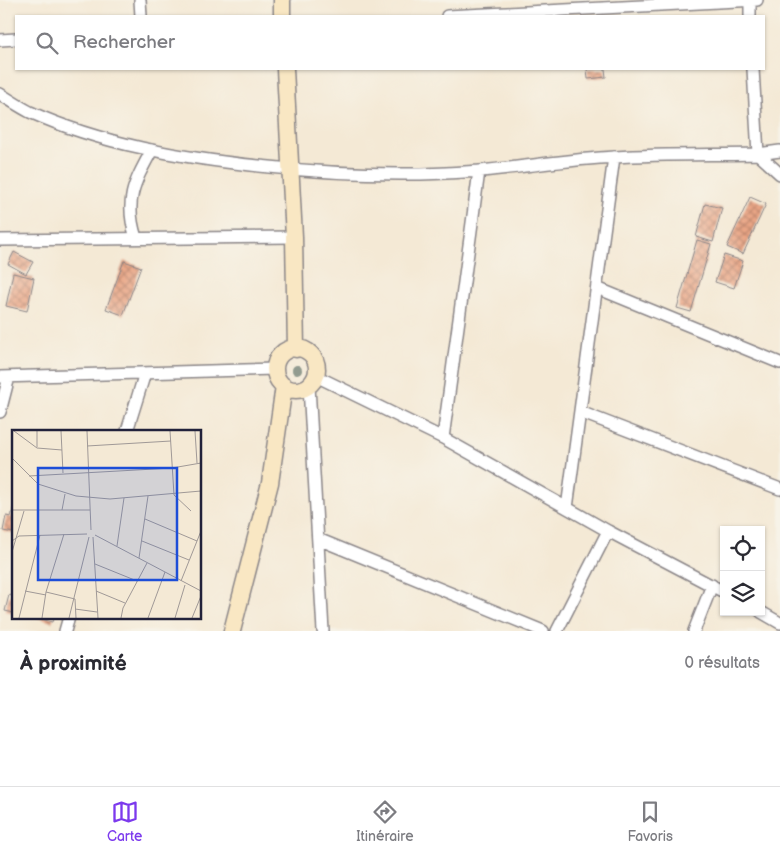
<!DOCTYPE html>
<html lang="fr">
<meta charset="utf-8">
<style>
:root{--surface:#fff;--page:#f2f2f3;--text:#2b2b33;--muted:#7c7c81;--line:#e1e1e2;--accent:#7c3aed}
body{margin:0;font-family:"Balsamiq Sans",sans-serif;background:var(--page);color:var(--text)}
.controls{position:absolute;right:15px;bottom:15px;display:grid;overflow:hidden;border-radius:0px;box-shadow:0 1px 4px #0004}
.controls button{width:45px;height:45px;display:grid;place-items:center;padding:0;border:0;border-bottom:1px solid var(--line);background:var(--surface);color:var(--text);font:25px sans-serif}
.list{margin:0;padding:0;list-style:none}
h2{display:flex;justify-content:space-between;align-items:center;height:65px;margin:0;padding:0 20px;font-size:21px}
h2 small{font-size:16px;font-weight:400;color:var(--muted)}
.icon{flex:none;width:28px;height:28px;fill:none;stroke:currentColor;stroke-width:2;stroke-linecap:round;stroke-linejoin:round}
.map{position:relative;flex:none;width:780px;height:631px;overflow:hidden}
.search{position:absolute;background:var(--surface);box-shadow:0 1px 4px #0004;left:15px;right:15px;top:15px;height:55px;display:flex;align-items:center;gap:12px;box-sizing:border-box;padding:0 18px;border-radius:0px;color:var(--muted);font-size:19px}
.sheet{height:155px;background:var(--surface)}
nav{display:flex;justify-content:space-around;align-items:center;box-sizing:border-box;height:70px;border-top:1px solid var(--line);background:var(--surface);font-size:14px;color:var(--muted)}
nav a{display:grid;justify-items:center;gap:2px}
nav .on{color:var(--accent)}
.map>svg:first-child{display:block}
</style>
<div class="map">
<svg width="780" height="631" viewBox="0 0 780 631">
<defs>
<pattern id="building-cross-hatch" width="8" height="8" patternUnits="userSpaceOnUse" patternTransform="scale(1.25)"><rect width="8" height="8" fill="#e9a585"/><path d="M0 0l8 8M0 8l8-8" fill="none" stroke="#bc866e"/></pattern>
</defs>
<rect width="100%" height="100%" fill="#f7f3e8"/>
<filter id="ink" filterUnits="userSpaceOnUse"><feTurbulence type="fractalNoise" baseFrequency=".02" numOctaves="2"/><feDisplacementMap in="SourceGraphic" scale="10" xChannelSelector="R" yChannelSelector="G"/><feConvolveMatrix kernelMatrix="1 2 1 2 8 2 1 2 1" color-interpolation-filters="sRGB"/></filter>
<filter id="wash" filterUnits="userSpaceOnUse"><feTurbulence type="fractalNoise" baseFrequency=".0096" numOctaves="4" result="noise"/><feDisplacementMap in="SourceGraphic" scale="20" xChannelSelector="R" yChannelSelector="G"/><feGaussianBlur stdDeviation="1.12" result="paint"/><feColorMatrix in="noise" values="0 0 0 0 0 0 0 0 0 0 0 0 0 0 0 0 0 1.4 0 .05"/><feComposite in="paint" operator="in"/></filter>
<g filter="url(#wash)">
<rect width="100%" height="100%" fill="#f4e9d5"/>
<g id="blocks">
<path fill="url(#building-cross-hatch)" d="M587,69h18l1,8 -18,2z
M750,197l16,7 -23,50 -16,-7z
M705,204l17,4 -9,34 -17,-5z
M697,240l14,4 -20,68 -14,-4z
M14,252l19,10 -7,12 -18,-10z
M724,255l19,6 -9,27 -19,-6z
M124,261l17,6 -18,48 -17,-6z
M13,273l21,5 -7,33 -21,-5z
M13,509h1v24l-11,-2 3,-15 5,1z
M9,595l5,1v17l-9,-2z
M35,617h19l-2,5z"/>
</g>
</g>
<g filter="url(#ink)">
<use href="#blocks" fill-opacity="0" stroke="#8b8688" stroke-width="1"/>
<g fill="none" stroke-linecap="round" stroke-linejoin="round">
<defs>
<path id="street" d="M140,0l1,16
M750,0v16
M447,16l310,-16
M0,40l16,-1
M753,69l5,85 22,20
M0,94c10,6 20,13 30,18 71,32 152,46 229,54 74,8 147,11 221,5 45,-4 90,-12 135,-14 47,-3 96,-2 143,-3l22,-3
M136,238c-12,-38 -2,-55 16,-88
M0,240l294,-3
M597,288l183,75
M316,376l127,62 165,93 116,61
M0,377l275,-8
M309,386l14,245
M0,412l9,-35
M580,412l200,77
M127,431l18,-58
M443,438l36,-267
M567,508l47,-351
M318,539l225,92
M761,612l19,11
M65,631l4,-14
M557,631l51,-100
M694,631l18,-46"/>
<path id="secondary" d="M282,0v16
M285,69l9,168 2,112
M275 369a21 21 0 1 1 42 0a21 21 0 1 1-42 0Z
M232,631l38,-148 14,-97"/>
</defs>
<use href="#street" stroke="#8b8688" stroke-width="14"/>
<use href="#secondary" stroke="#8b8688" stroke-width="19"/>
<use href="#street" stroke="#fff" stroke-width="11"/>
<use href="#secondary" stroke="#f9e7c3" stroke-width="16"/>
</g>
<circle fill="#929b8f" cx="297" cy="370" r="5"/>
</g>
<g transform="translate(12 430)">
<rect width="189" height="189" fill="#f4e9d5"/>
<path fill="none" stroke="#a09997" stroke-width="1" d="M2,1l23,17 25,2M25,1v16M49,1l2,42M75,1l4,99M158,1l4,64 17,16M183,1l2,32M75,16l84,-5M0,28l26,26 38,12 34,3 91,-8M17,46l143,-8 29,-5M0,80h78M50,80l3,-16M133,89l52,22M83,105l106,56M81,107l5,81M0,111l7,-5 68,-2M130,111l47,19M105,116l7,-48M0,122l12,-41M127,128l9,-62M83,134l42,17M169,151l20,-50M13,161l21,4M84,161l29,12M34,162l29,7 1,19M63,179l22,3M7,188l21,-83M30,188l4,-26 18,-58M57,188l20,-81M109,188l2,-10 24,-45M136,188l17,-46M163,188l10,-33M180,188l9,-22"/>
<path fill="#1d4ed8" fill-opacity="0.15" stroke="#1d4ed8" stroke-width="2.5" d="M26,38h139v112h-139z"/>
<rect width="189" height="189" fill="none" stroke="#22223b" stroke-width="2.5"/>
</g>
</svg>
<div class="controls">
<button><svg class="icon" aria-label="locate" viewBox="0 0 24 24"><circle cx="12" cy="12" r="6"/><path d="M12 2v4M12 18v4M2 12h4M18 12h4"/></svg></button>
<button><svg class="icon" aria-label="layers" viewBox="0 0 24 24"><path d="M12 4l9 5-9 5-9-5zM3 14l9 5 9-5"/></svg></button>
</div>
<div class="search"><svg class="icon" aria-label="search" viewBox="0 0 24 24"><circle cx="10" cy="10" r="6"/><path d="M15 15l6 6"/></svg>Rechercher</div>
</div>
<section class="sheet">
<h2>À proximité<small>0 résultats</small></h2>
<ul class="list">
</ul>
</section>
<nav>
<a class="on"><svg class="icon" aria-label="map" viewBox="0 0 24 24"><path d="M3 6l6-2 6 2 6-2v14l-6 2-6-2-6 2zM9 4v14M15 6v14"/></svg>Carte</a>
<a><svg class="icon" aria-label="directions" viewBox="0 0 24 24"><path d="M12 3l9 9-9 9-9-9zM9 14v-3h6M13 9l2 2-2 2"/></svg>Itinéraire</a>
<a><svg class="icon" aria-label="saved" viewBox="0 0 24 24"><path d="M7 4h10v16l-5-4-5 4z"/></svg>Favoris</a>
</nav>
